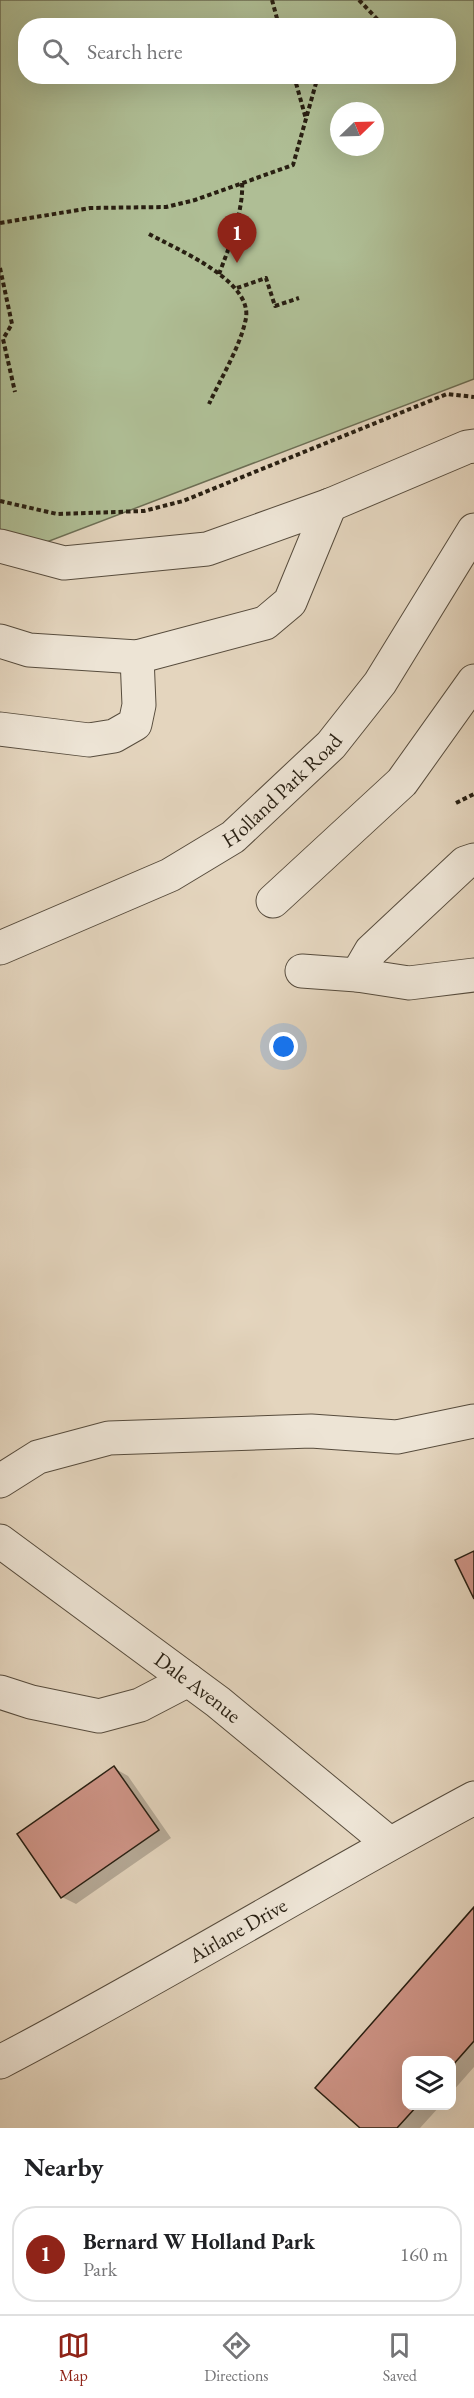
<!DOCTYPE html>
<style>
:root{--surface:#fff;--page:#f2f2f2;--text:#202124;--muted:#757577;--line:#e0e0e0;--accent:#8f2418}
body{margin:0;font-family:"EB Garamond",serif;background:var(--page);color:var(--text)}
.controls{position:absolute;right:18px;bottom:18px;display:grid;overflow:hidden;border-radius:12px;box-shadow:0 6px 24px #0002}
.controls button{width:54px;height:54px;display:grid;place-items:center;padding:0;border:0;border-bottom:2px solid var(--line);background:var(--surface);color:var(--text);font:30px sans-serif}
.compass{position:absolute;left:330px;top:102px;width:54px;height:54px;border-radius:50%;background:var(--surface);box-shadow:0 6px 24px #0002;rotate:67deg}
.you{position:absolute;left:284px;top:1047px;width:21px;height:21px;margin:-15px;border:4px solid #fff;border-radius:50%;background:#1a73e8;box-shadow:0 0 0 9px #1a73e833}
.badge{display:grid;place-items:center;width:39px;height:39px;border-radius:50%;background:var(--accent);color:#fff;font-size:20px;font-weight:700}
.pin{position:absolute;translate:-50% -50px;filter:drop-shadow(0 2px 3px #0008)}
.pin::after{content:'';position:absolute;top:32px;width:21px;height:18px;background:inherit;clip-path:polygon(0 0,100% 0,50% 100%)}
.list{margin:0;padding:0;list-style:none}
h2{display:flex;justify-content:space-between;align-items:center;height:78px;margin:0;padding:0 24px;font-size:26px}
h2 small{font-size:20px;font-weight:400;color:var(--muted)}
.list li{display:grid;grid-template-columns:39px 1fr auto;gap:18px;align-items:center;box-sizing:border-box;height:96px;margin:0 12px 12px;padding:0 12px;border:2px solid var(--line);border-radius:24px}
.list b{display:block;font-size:22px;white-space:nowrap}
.list p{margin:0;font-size:20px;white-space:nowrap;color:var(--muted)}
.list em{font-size:20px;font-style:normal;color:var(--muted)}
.icon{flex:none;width:33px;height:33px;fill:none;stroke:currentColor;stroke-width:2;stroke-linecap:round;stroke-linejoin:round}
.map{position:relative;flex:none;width:474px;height:2128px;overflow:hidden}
.search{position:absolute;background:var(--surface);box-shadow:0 6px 24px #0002;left:18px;right:18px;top:18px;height:66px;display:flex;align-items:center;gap:15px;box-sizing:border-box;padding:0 21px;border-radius:24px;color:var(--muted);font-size:22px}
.sheet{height:186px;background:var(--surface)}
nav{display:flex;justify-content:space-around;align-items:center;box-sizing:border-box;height:84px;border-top:2px solid var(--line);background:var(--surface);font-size:16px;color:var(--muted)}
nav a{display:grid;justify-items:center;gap:3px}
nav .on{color:var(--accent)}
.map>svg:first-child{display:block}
</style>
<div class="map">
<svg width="474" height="2128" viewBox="0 0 474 2128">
<rect width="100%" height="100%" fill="#e4d5be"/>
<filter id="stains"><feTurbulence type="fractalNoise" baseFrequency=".00333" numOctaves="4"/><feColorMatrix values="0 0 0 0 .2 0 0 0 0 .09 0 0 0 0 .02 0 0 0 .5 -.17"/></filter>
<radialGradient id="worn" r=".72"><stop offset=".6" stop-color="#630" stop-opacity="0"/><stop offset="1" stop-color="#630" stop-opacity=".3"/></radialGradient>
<path fill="#afbe95" stroke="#6c6e54" stroke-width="1.5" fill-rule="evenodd" d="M0,0h474v379l-443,169 -31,-9zM26,26h422v50h-422zM339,111h36v36h-36z"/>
<path fill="#0003" d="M114,1768l14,8 43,62 -95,66 -14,-7z
M474,1909v158l-22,25v-32h-46v46h34l-20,22h-58z"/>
<path fill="#cf9588" stroke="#281f12" stroke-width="1.5" d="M474,1551v48l-19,-39z
M114,1766l45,64 -98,68 -44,-64z
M474,1907v134l-22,25v-6h-46v46h11l-20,22h-37l-45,-40z"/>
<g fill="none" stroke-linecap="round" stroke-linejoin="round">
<defs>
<g id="minor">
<path d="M0,546l64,17 143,-14 123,-44 137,-58 7,-1"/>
<path d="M0,641l29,9 108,7 128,-34 25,-21 40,-97"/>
<path d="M0,729l89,11 25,-4 21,-12 4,-19 -2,-48"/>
<path d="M273,901l129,-119 72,-101"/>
<path id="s1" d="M0,948l170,-73 63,-38 98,-92 49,-62 94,-153"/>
<path d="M302,971l55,4 52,8 65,-8"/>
<path d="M357,975l14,-24 94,-88 9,-3"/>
<path d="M0,1481l38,-24 71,-19 202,-7 86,6 77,-16"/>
<path id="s2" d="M0,1541l218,161 171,141"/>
<path d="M0,1692l31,10 68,14 41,-11 48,-25"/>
<path id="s3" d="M0,2062c161,-84 315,-179 474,-264"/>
</g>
</defs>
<use href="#minor" stroke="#574c3d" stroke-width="35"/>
<path stroke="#281f12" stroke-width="4" stroke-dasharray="4.5 3" stroke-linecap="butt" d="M272,0l7,26
M359,0l21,22 -3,4
M294,76l12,43
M0,223l90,-15 76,-1 29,-7 98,-35 25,-89
M149,234c27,15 103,46 97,84 -5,27 -25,60 -37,86
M0,268l12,56 -9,15 12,53
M219,274c10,-26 25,-64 23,-92
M237,288l29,-10 9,28 24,-8
M0,501l57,13 87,-3 39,-10 264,-107 27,3
M456,803l18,-9"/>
<use href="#minor" stroke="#ede4d5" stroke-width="33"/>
</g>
<g text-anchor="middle" stroke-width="4.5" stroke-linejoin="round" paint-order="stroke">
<g font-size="21" fill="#281f12" stroke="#ede4d5">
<text dy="7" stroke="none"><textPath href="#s1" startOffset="326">Holland Park Road</textPath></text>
<text dy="7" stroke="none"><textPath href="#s2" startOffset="246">Dale Avenue</textPath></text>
<text dy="7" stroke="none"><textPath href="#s3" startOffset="272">Airlane Drive</textPath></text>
</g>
</g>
<rect width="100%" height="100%" filter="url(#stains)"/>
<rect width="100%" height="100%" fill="url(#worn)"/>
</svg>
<div class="controls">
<button><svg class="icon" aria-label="layers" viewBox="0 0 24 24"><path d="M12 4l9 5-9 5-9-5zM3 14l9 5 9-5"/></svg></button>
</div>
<svg class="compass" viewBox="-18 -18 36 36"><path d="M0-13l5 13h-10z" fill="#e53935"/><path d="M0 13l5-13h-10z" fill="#757577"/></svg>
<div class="you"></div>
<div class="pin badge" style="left:237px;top:263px">1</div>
<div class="search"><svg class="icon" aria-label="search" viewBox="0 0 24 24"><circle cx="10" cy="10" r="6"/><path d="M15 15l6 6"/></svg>Search here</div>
</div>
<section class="sheet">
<h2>Nearby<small></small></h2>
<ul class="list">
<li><span class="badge">1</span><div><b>Bernard W Holland Park</b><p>Park</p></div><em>160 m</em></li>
</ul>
</section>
<nav>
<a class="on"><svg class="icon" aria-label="map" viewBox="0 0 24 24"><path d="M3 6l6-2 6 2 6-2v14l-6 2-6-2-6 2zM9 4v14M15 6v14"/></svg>Map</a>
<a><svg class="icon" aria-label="directions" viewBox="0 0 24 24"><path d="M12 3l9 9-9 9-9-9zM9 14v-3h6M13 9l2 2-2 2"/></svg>Directions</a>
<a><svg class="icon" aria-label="saved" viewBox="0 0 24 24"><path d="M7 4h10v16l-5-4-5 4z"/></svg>Saved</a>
</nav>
